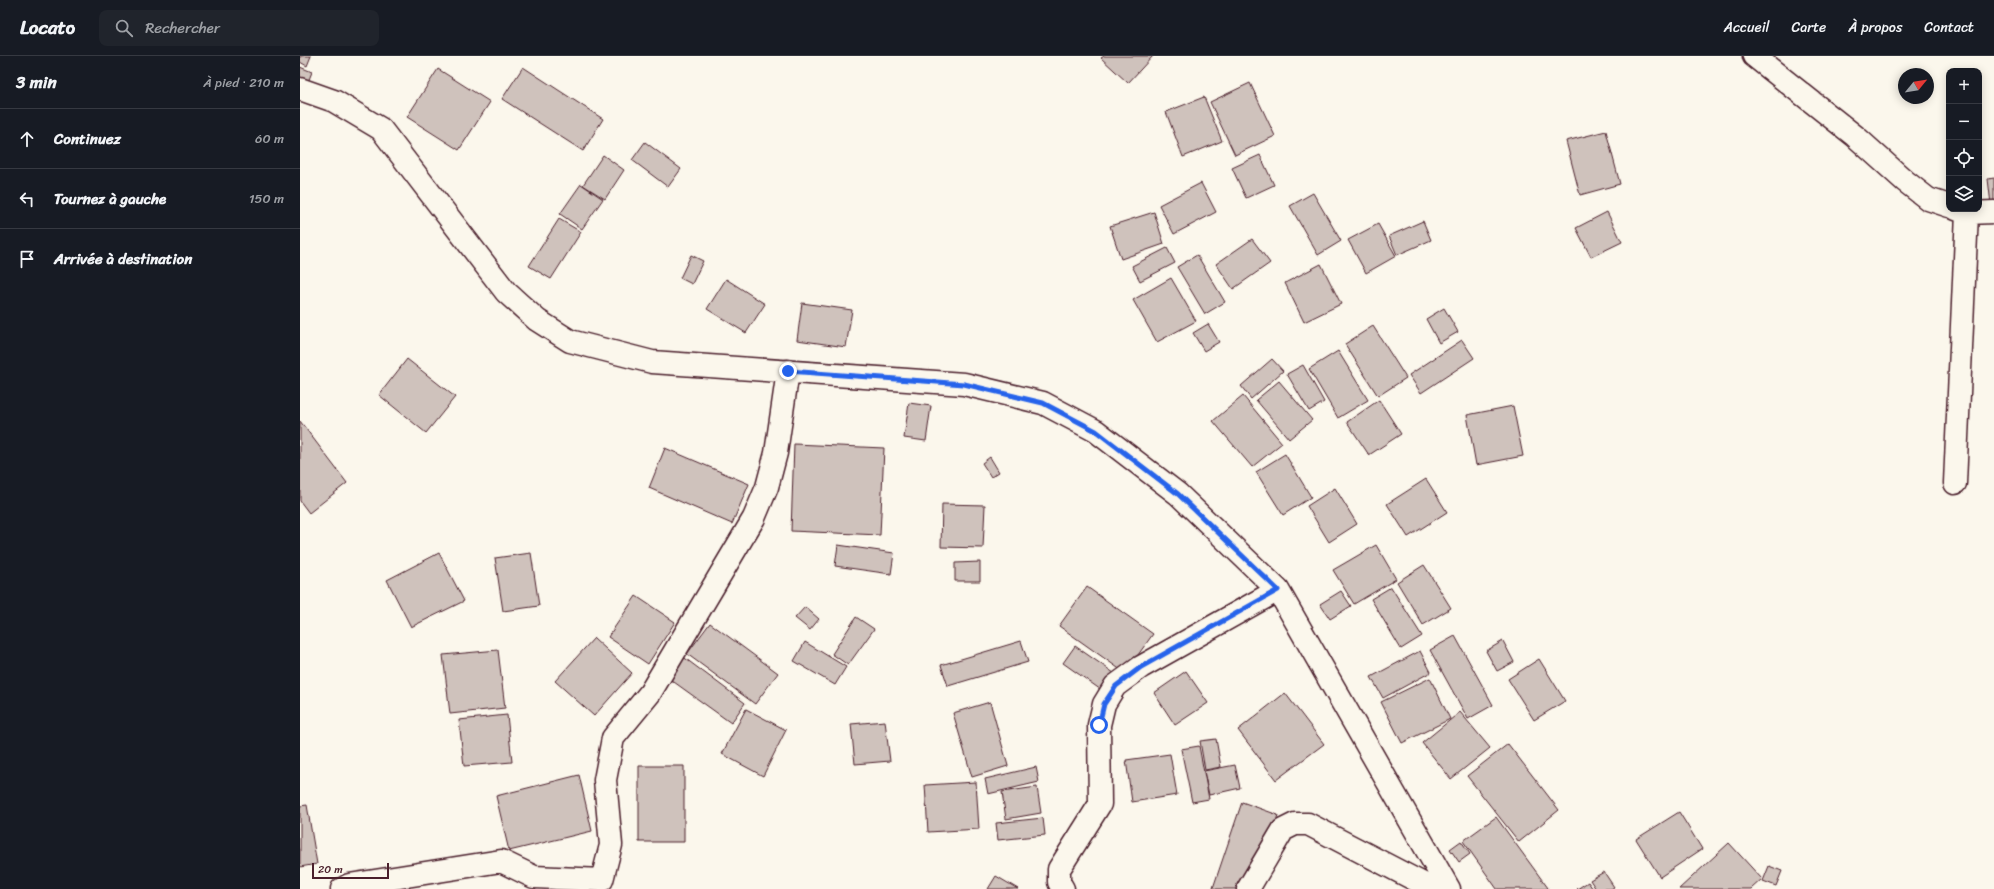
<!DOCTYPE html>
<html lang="fr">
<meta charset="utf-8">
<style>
:root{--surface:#171b24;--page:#20242c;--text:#f1f3f6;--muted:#9ea1a6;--line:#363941}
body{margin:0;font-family:Sriracha,sans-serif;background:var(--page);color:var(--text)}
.controls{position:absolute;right:12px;top:12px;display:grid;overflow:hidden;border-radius:8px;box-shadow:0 2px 10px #0003}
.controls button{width:36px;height:36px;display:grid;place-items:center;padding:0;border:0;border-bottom:1px solid var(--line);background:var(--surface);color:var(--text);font:20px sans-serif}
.compass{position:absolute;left:1598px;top:12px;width:36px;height:36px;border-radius:50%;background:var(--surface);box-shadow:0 2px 10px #0003;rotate:60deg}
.scale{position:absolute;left:12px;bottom:10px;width:77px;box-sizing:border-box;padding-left:4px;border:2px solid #4a1f2b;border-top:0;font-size:11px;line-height:14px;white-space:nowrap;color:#4a1f2b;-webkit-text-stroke:3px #fbf7ec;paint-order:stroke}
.stop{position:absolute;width:12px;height:12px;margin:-9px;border:3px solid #2563eb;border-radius:50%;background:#fff}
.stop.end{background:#2563eb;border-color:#fff;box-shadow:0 1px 4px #0008}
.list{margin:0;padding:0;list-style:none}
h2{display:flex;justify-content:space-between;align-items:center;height:52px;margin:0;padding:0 16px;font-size:17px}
h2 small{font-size:13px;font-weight:400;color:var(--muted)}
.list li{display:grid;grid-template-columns:26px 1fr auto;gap:12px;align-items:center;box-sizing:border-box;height:60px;padding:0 16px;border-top:1px solid var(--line)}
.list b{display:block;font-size:15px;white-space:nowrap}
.list em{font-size:13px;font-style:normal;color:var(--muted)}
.icon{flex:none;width:22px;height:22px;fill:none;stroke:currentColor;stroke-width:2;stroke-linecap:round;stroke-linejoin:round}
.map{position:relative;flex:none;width:1694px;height:833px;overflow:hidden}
header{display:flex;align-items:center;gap:24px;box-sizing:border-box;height:56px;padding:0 20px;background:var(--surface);border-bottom:1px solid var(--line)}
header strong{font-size:19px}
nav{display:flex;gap:22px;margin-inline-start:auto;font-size:14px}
.search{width:280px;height:36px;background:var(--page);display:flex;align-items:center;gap:10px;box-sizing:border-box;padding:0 14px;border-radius:8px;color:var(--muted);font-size:15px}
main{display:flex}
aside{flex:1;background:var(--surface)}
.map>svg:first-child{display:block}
</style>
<header>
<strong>Locato</strong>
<div class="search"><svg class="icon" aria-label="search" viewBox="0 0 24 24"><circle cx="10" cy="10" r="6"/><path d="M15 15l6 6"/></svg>Rechercher</div>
<nav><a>Accueil</a><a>Carte</a><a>À propos</a><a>Contact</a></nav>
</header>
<main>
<aside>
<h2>3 min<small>À pied · 210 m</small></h2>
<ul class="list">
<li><svg class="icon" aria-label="ahead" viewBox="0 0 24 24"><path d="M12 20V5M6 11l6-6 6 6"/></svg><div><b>Continuez</b></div><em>60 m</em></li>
<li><svg class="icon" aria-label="left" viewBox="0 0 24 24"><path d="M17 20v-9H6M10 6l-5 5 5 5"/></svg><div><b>Tournez à gauche</b></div><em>150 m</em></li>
<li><svg class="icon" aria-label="arrive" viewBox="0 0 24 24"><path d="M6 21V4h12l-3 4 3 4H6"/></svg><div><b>Arrivée à destination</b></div></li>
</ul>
</aside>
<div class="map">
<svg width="1694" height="833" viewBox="0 0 1694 833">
<rect width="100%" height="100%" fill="#fbf7ec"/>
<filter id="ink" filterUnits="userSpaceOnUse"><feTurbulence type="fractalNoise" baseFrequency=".025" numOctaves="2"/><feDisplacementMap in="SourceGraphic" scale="8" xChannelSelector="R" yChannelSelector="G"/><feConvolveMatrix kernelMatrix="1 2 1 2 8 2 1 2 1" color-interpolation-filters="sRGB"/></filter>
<g filter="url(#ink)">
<path fill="#cfc2bc" stroke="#4a1f2b" d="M0,0h11l-4,10 -7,-4z
M804,0h49l-25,27 -27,-25z
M0,11l12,5 -6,15 -6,-3z
M223,11l80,52 -20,32 -81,-52z
M138,13l52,33 -31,48 -52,-33z
M950,27l25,53 -40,19 -25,-53z
M904,41l18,44 -39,16 -17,-45z
M1306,75l14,53 -40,11 -14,-54z
M345,86l36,27 -13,18 -36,-27z
M303,99l21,15 -19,29 -22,-14z
M960,99l14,30 -28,13 -14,-30z
M1694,122v35h-2l-4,-34z
M901,127l15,29 -42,22 -15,-29z
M281,128l22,15 -21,30 -22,-15z
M1013,137l28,48 -23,14 -28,-49z
M854,156l10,32 -43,15 -11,-33z
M1307,156l15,30 -31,15 -15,-29z
M259,163l22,13 -30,47 -22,-13z
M1123,165l8,19 -34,15 -8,-19z
M1078,168l18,32 -30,17 -18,-33z
M952,183l18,24 -37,26 -17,-25z
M867,192l8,15 -35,18 -8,-15z
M391,199l12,6 -11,23 -12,-6z
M897,199l28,47 -20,12 -28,-47z
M1021,208l20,40 -37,18 -19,-39z
M871,222l25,43 -39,21 -24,-42z
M426,223l39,25 -19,29 -39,-24z
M502,247l50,7 -6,37 -49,-7z
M1144,252l14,24 -19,11 -13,-24z
M908,268l11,18 -15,9 -11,-18z
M1073,270l33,52 -28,18 -33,-52z
M1162,284l12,18 -53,35 -12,-18z
M1038,295l30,49 -30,18 -29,-49z
M107,303l48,38 -29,36 -47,-38z
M972,303l11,12 -32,28 -10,-13z
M1003,309l21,37 -15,9 -22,-37z
M979,325l33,39 -23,19 -33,-39z
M943,340l39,47 -30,24 -39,-46z
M1079,344l22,34 -32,21 -22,-33z
M609,347l22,3 -5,35 -22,-3z
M1213,350l10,50 -47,9 -9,-50z
M0,365l47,62 -38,30 -9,-12z
M494,388l90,4 -4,87 -89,-4z
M365,392l84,36 -17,40 -83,-36z
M985,398l26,43 -28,18 -27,-43z
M690,401l9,15 -8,5 -9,-14z
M1126,423l21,33 -39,25 -21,-33z
M1035,432l22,36 -28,18 -22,-36z
M642,448l43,1 -2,43 -42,-1z
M538,489l56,8 -3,21 -56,-8z
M1076,489l20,34 -42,25 -21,-34z
M139,497l25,48 -53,26 -24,-47z
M231,497l8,53 -36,5 -8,-53z
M680,506v19h-25v-18z
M1124,509l27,43 -28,17 -26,-43z
M787,531l66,47 -28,39 -66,-47z
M1091,531l31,49 -21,13 -30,-50z
M1041,535l10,15 -21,13 -10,-15z
M336,540l39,26 -27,42 -40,-27z
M505,551l14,12 -9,11 -15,-12z
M556,561l18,12 -26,36 -16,-11z
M410,567l68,50 -23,31 -68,-50z
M1155,580l38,69 -25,14 -38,-69z
M294,582l38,35 -38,43 -39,-35z
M721,585l7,21 -80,24 -7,-21z
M1203,585l11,21 -17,9 -11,-20z
M505,586l41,25 -11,18 -41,-24z
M775,590l49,34 -13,17 -48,-34z
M198,594l7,58 -55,6 -7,-59z
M1120,595l11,21 -48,26 -12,-21z
M382,600l63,47 -14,20 -64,-46z
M1239,603l26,42 -31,19 -26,-41z
M886,615l22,32 -33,22 -21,-32z
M1130,622l20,41 -48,24 -21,-41z
M985,637l39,51 -48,36 -38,-50z
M690,646l18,64 -36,11 -19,-64z
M446,653l40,21 -23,46 -41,-22z
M1160,656l30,36 -39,31 -29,-36z
M207,659l5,47 -48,4 -5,-46z
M585,665l5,40 -35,3 -4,-40z
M916,683l5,28 -16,3 -5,-29z
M1208,688l51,66 -40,32 -52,-66z
M899,690l10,53 -17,3 -11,-53z
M870,698l7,41 -45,7 -6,-42z
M935,709l5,23 -31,7 -5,-24z
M339,710h45v76h-45z
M736,711l3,15 -51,12 -3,-15z
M279,719l13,56 -83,20 -13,-55z
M676,726l3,47 -51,3 -3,-47z
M737,731l4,26 -35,6 -4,-27z
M942,746l36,13 -24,74h-38l-3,-1z
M7,749l10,59 -17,3v-61z
M1379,756l23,37 -42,28 -24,-38z
M1196,761l52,71 -2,1h-49l-34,-48z
M743,762l2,17 -47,5 -2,-17z
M1161,785l9,13 -11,8 -9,-13z
M1429,787l33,36 -11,10h-72z
M1469,810l13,5 -6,15 -13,-5z
M1304,816l10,15 -3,2h-15l-6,-9z
M696,820l22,13h-30z
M1288,826l5,7h-16z"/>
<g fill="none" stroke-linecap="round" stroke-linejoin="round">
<defs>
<path id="street" d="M1454,0l101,80 50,45 23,18 21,7
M0,33l34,12 47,28 125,163 31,28 33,21 82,21 312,22 79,19 53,28 82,63 100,96 171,299
M1656,153l11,4 27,-1
M1655,427l12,-270
M42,833l7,-4 152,-24 33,16 68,3 9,-35 -6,-65 8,-42 37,-45 104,-175 13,-31 9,-34 12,-82
M763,833l-4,-7v-13l41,-65 -1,-79 5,-21 11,-18 26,-19 137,-77
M948,833l35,-59 12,-6h13l125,65"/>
</defs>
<use href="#street" stroke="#4a1f2b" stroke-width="25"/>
<use href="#street" stroke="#fbf7ec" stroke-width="22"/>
</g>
</g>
<g fill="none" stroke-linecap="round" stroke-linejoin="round" filter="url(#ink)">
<path stroke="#2563eb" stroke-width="5" d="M488,315l176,13 79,19 53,28 82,63 100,96 -137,77 -25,19 -12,18 -5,21"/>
</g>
</svg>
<div class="controls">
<button>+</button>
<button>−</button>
<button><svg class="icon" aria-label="locate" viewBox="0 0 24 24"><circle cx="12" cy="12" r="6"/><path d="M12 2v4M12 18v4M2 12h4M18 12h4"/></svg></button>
<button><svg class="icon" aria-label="layers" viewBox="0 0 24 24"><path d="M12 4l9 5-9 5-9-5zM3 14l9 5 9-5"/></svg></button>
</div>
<svg class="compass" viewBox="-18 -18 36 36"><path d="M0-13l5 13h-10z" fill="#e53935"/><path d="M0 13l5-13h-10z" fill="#9ea1a6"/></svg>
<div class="scale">20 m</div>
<div class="stop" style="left:799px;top:669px"></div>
<div class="stop end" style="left:488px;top:315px"></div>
</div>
</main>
